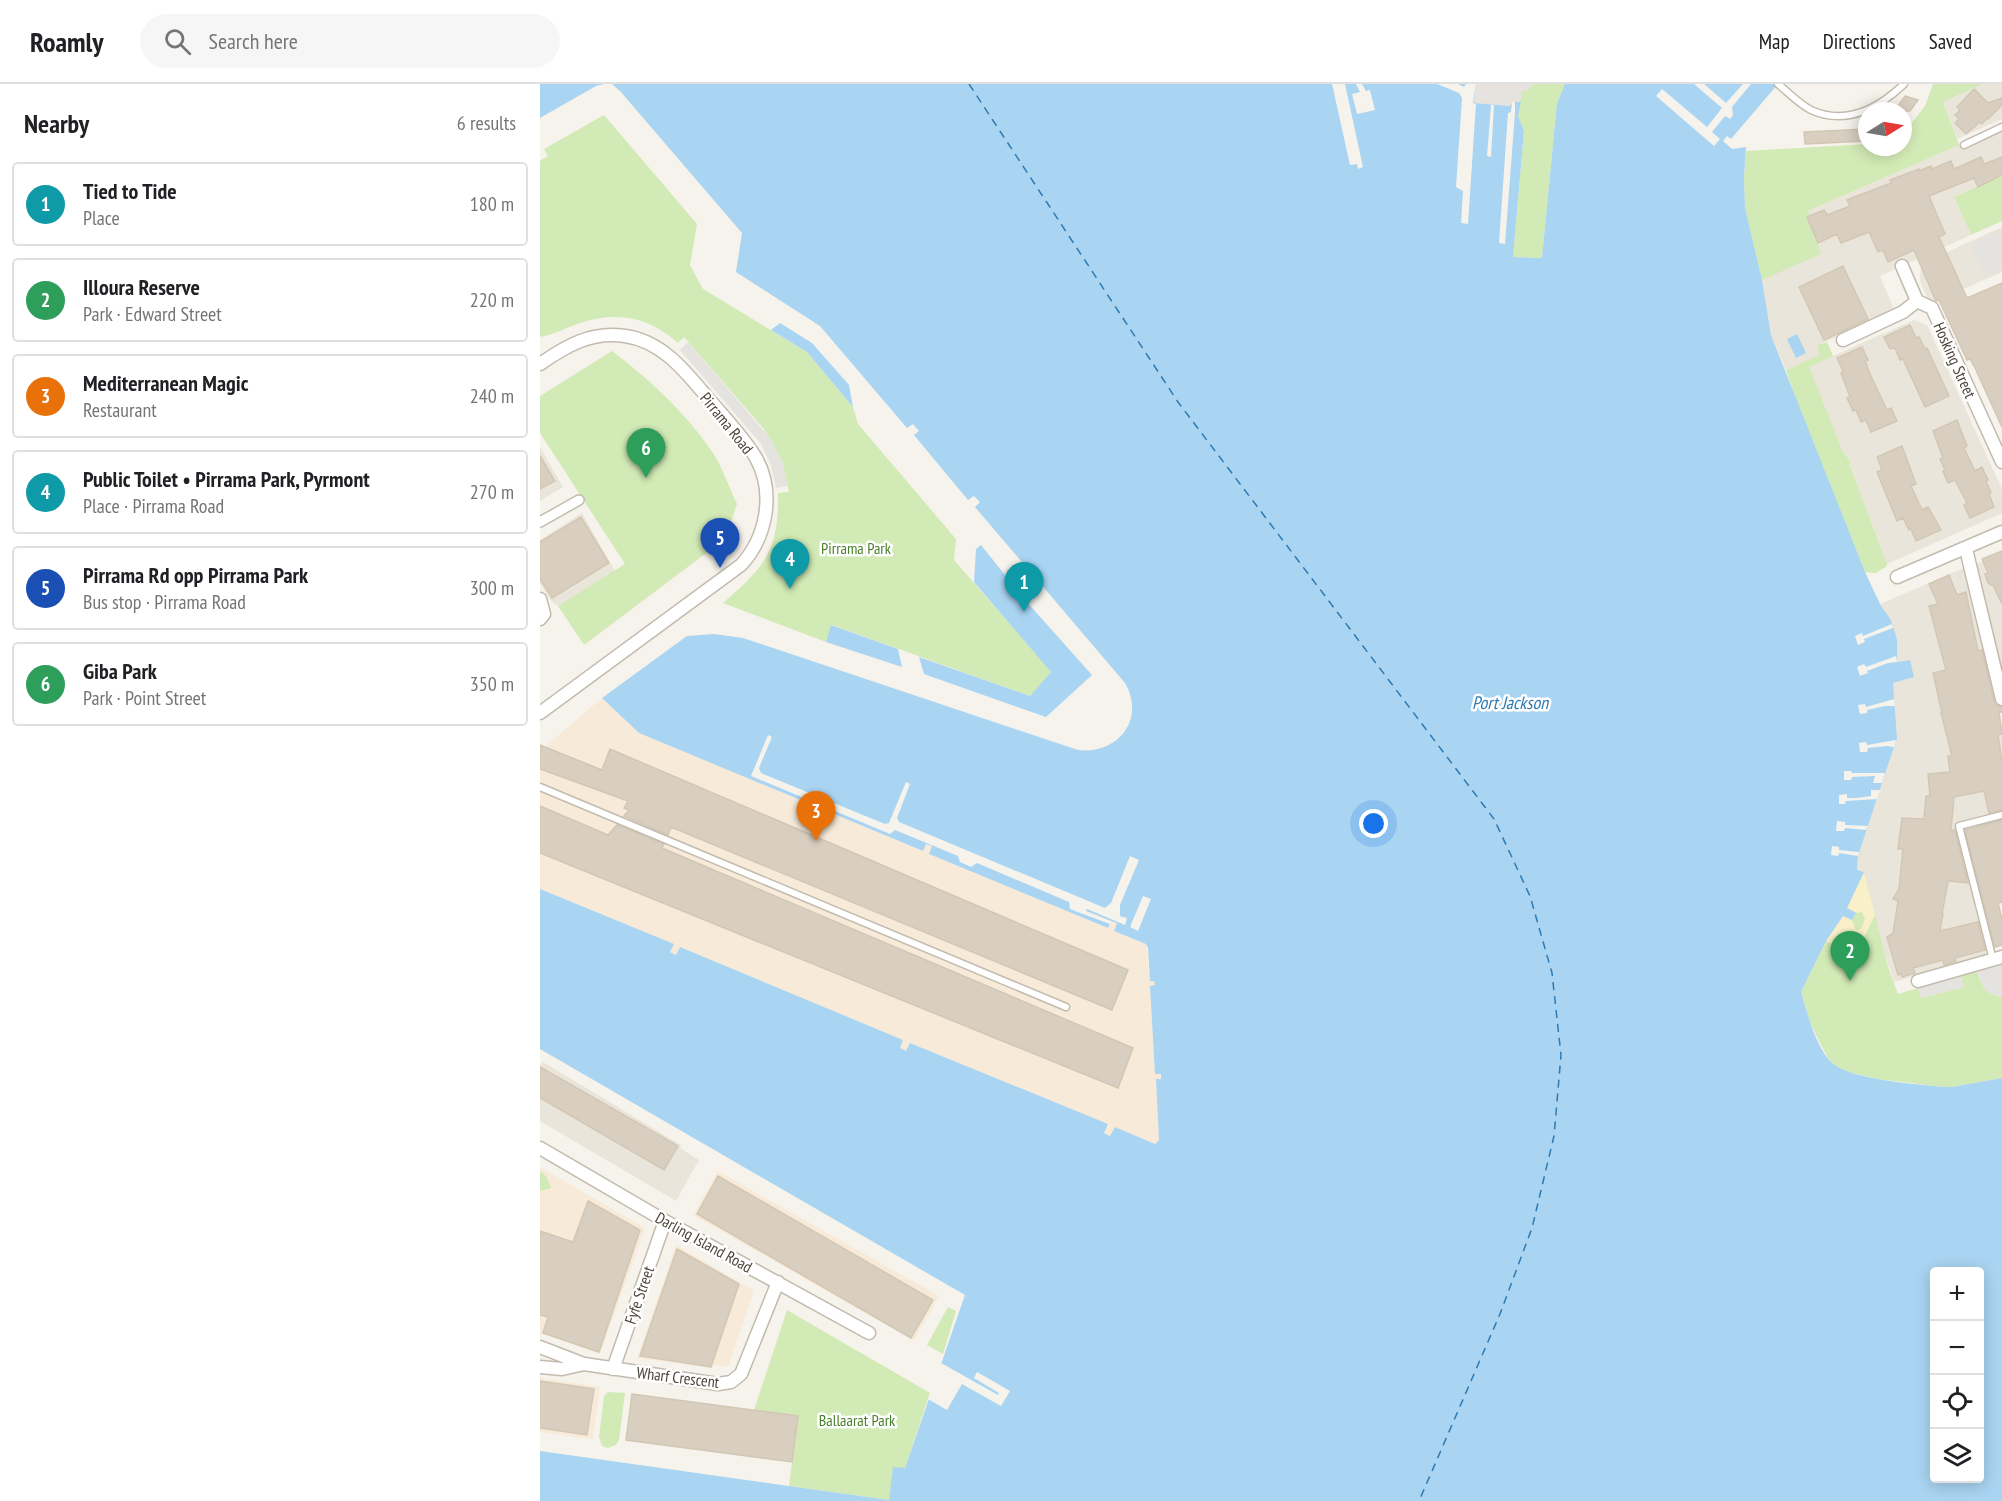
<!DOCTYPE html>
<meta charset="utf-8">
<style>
:root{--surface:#fff;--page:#f6f6f6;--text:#202124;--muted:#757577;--line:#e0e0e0;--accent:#0b8043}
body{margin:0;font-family:"PT Sans Narrow",sans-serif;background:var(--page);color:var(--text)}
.controls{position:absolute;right:18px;bottom:18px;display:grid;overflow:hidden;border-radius:6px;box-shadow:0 3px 15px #0003}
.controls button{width:54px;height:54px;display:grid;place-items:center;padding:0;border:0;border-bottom:2px solid var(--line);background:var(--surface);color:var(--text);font:30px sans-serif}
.compass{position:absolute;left:1318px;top:18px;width:54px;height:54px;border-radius:50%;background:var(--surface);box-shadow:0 3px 15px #0003;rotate:79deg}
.you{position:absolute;left:834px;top:740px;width:21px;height:21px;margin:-15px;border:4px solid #fff;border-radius:50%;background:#1a73e8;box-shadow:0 0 0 9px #1a73e833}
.badge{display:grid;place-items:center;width:39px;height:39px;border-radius:50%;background:var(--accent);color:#fff;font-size:20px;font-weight:700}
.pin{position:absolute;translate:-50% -50px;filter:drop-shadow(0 2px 3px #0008)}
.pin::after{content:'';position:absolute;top:32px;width:21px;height:18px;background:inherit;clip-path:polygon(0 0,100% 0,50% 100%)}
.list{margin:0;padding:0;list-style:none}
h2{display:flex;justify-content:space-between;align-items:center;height:78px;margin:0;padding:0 24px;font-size:26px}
h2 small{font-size:20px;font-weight:400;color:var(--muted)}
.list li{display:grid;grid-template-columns:39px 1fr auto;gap:18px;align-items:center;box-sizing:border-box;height:84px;margin:0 12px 12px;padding:0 12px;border:2px solid var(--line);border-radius:6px}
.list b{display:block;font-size:22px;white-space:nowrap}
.list p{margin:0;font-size:20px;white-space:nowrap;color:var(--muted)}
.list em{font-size:20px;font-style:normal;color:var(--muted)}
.icon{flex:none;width:33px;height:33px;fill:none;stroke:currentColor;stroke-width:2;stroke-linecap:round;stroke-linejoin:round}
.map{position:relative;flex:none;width:1462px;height:1417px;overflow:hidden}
header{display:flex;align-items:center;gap:36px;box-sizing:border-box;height:84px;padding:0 30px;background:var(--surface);border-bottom:2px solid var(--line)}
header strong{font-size:28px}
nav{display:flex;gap:33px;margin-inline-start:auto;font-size:21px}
.search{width:420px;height:54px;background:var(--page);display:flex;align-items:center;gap:15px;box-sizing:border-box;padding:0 21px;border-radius:33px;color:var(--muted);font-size:22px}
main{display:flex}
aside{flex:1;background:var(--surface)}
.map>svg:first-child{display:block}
</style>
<header>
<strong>Roamly</strong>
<div class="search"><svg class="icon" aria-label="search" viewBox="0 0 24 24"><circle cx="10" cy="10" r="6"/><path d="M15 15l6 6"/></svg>Search here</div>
<nav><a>Map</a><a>Directions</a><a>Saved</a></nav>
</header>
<main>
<aside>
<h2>Nearby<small>6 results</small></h2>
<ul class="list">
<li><span class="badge" style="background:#0f9aa8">1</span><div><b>Tied to Tide</b><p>Place</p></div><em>180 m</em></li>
<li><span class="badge" style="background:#2e9e5b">2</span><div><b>Illoura Reserve</b><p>Park · Edward Street</p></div><em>220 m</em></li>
<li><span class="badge" style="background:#e8710a">3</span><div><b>Mediterranean Magic</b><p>Restaurant</p></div><em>240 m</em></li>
<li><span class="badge" style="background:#0f9aa8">4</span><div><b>Public Toilet • Pirrama Park, Pyrmont</b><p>Place · Pirrama Road</p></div><em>270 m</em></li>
<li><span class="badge" style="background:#1a4fb4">5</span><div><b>Pirrama Rd opp Pirrama Park</b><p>Bus stop · Pirrama Road</p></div><em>300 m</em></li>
<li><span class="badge" style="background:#2e9e5b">6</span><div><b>Giba Park</b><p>Park · Point Street</p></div><em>350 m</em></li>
</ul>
</aside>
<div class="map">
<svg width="1462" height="1417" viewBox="0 0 1462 1417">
<rect width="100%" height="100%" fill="#f6f3ec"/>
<path fill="#eae5da" d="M1443,0h19v35l-45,20 -14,-37z
M1462,48v43l-48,22 17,38 -91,41 15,36 -77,33 3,10 -35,15 -15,-35 -9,-55 15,-8 31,-61 151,-66 2,4z
M1462,143v45l-72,32 -10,-23 1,-17z
M1374,236l13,5 75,164v24l-115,51 -38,-101 2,-2 -9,-11 -34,-83z
M0,363l23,40 -23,14z
M42,429l34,60 -58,33 -8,-6 -10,-17v-43z
M1462,468v123l-26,-111z
M1424,484l38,162v80l-46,13 31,133 -93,26 -37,-112 1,-14 39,-118 -4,-55 21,-6 -17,-15v-23l-6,-19 -11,-16z
M3,978l138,83 -1,3 19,12 -23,41 -136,-80v-54z"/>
<path fill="#f7ead8" d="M62,614l37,35 284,118 3,-7 6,2 -3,8 179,74 3,-7 6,2 -3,8 32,13 4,37 5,-1v5l-5,1 5,87h5l1,6 -5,1 3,60 -1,2 -3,2 -40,-17 -4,9 -7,-3 3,-9 -196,-81 -5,8 -7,-3 4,-8 -223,-93 -4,8 -6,-3 3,-8 -133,-55v-138z
M0,1083l105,61 -45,126 -60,-21z
M178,1087l221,125 -25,45 -221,-126z
M136,1161l78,46 -26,76 -15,-2 -1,3 -75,-10z
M0,1294l60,9 -7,52 -53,-7z"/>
<path fill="#e6e2dd" d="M936,0h89l-8,19 -46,3 -38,-3z"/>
<path fill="#d2eab5" d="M993,0h32l-8,19 -15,155 -29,-1 11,-126 -6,-15 4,-25h5z
M1393,0h50l-40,18 16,43 -151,66 13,43 -59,26 -17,-72 -1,-30 2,-27 121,-7v3h36v-13l22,-28z
M64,31l93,109 -7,41 13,24 104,63 46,55 5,17 98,115 -2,21 98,112 -22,24 -198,-71 -6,17 -103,-39c42,-36 56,-53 55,-110l11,-1 -7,-31 -19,-33 -79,-91 -6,6c-30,-26 -59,-32 -98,-20 -15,5 -24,11 -40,14v-176l8,-5 -4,-7z
M1462,91v46l-31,14 -17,-38z
M1287,258l6,14 -24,11 33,83 9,12 -2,1 38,101v2l-11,7 -11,-1 -65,-160 -14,-42 34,-15 -3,-10z
M72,267c37,28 72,60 99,99 11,16 18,37 26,54l-12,35 -141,106 -26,-39 67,-42 -85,-131v-37z
M1324,788l24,95 10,27 20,-6 3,10 42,-11 -2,-12 16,-4c5,15 9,23 25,26v81l-50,9h-9l-65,-8 -38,-9 -11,-10 -9,-17 -10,-21 -9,-30 25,-51 17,-25 9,4 3,-7 -8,-5z
M0,1087l6,5 5,12 -11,3z
M408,1223l8,4 -13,43 -16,-9z
M247,1226l143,83 -25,75 -16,32 -100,-14 9,-70 -44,-6z
M68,1308l17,1 -6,47 -3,5 -8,3 -6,-2 -3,-9 5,-41z"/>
<path fill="#f9efc9" d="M1324,788l11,43 -24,49 -9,-4 4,-9 -20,-10 17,-25 9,4 4,10 5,-1 4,-10 -3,-7 -6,1 -9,-5z"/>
<path fill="#e5e3e0" d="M1462,147v38l-17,8 -14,-33z
M148,258l82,96 12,23 6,25 -12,2 -5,-23 -10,-21 -81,-94z
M1462,880v33l-11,-3 -6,-4 -8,-19z
M1421,891l3,12 -43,11 -3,-10z"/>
<path fill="#a9d4f2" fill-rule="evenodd" d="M0,0h64l-8,2 -56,32z
M72,0h864l-2,19 36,3 2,-4h9l-3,14 6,15 -11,126 29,1 15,-155 8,-19h213l-47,55 -4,-3 -4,5 9,8 14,-2 -2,31 1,30 17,72 9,55 94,237 15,32 11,16 6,19v23l13,-2 4,17 -21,6 4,55 -39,118 -1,14 7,2 -17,36 9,5 -4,7 -9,-4 -17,25 -25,51c7,23 13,49 28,68 17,20 88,24 114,27h9l50,-9v423h-1462v-50l349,49 4,-33 12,1 60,-173 -425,-246v-160l134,55 -4,8 6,3 4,-8 223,93 -3,8 6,3 4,-8 198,81 -4,9 6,3 5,-9 40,17 4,-4 -3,-61h5v-5h-6l-5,-88 5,-1 -1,-4h-4l-2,-33 -2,-4 -32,-13 3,-8 -6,-2 -3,7 -179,-74 3,-8 -6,-2 -3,7 -284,-118 -37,-35 85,-62 27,-2 29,4 335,112c40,5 68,-31 47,-67l-150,-176 5,-5 -6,-6 -6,4 -54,-65 5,-4 -6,-7 -6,4 -87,-102 -84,-54 6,-39 -122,-142zM1394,1188h46v206h-46z
M240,239l32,20 37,42 4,22 -46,-55 -36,-22z
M1257,250l9,19 -10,5 -9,-19z
M441,461l44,55 67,75 -46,42 -122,-43 -5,-17 111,39 21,-24 -77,-90 2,-33z
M291,541l67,24 4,18 -76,-25z"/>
<path fill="#f6f3ec" d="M792,0h13l18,83 -5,2 -1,-5 -7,1z
M816,0h6l4,7 4,-1 5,20 -18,4 -5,-20 8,-2z
M897,0h21l6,3 2,-3h10l-3,19 3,1 -8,120 -7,-1 2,-32 -7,-4 6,-89 -3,-5z
M1154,0h10l22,19 17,-19h8l-19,23 1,8 -3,4 -5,-3 -13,16 8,7 -6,7 -58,-50 6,-7 45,38 15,-19z
M972,18h3v11l-10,131 -6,-1 9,-130 3,-1z
M951,21h3l-3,52 -4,-1z
M1352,540l1,4 -29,11 1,3 -7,3 -3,-9 7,-3 1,3z
M1356,572l1,6 -9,1 -21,8 1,2 -8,3 -3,-9 7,-3 2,3z
M1354,615l1,7h-10l-18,4v3l-7,1 -2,-9 7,-1 1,3z
M228,651l4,2 -13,31 2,5 124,51 4,-1 17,-41 4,2 -13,34 2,4 206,86 6,-5 19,-47 9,4 -19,45v11l7,2 -2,7 -38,-16 -1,2 25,10 -1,3 -27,-10 -13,-5 -1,-7 -92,-39 -6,4 -11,-5 -2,-6 -63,-26 -5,4 -139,-58z
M1356,656l-2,7 -7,-1 -19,2 -1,4h-7l-1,-9 7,-1 1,3z
M1304,687h7l1,2h33l-3,10h-9l2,-7 -23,1 -1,3h-7z
M1331,706h9l-3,9 -31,2 -1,3h-6v-9l8,-1v4h9l15,-2z
M1297,737l8,1v3l23,1 -2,4 -21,-2 -1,3h-8z
M1292,762l7,1v3l20,2 -1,4 -19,-3 -1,3 -7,-1z
M603,812l8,3 -13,32 -8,-4z
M401,1279l57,32 1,-2 -25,-15 3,-6 33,19 -9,15 -39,-22 -15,26 -19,-11z"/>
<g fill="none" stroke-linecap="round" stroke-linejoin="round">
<path stroke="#2e7ab2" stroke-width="1.5" stroke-dasharray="8 6" stroke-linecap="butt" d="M429,0l209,318 316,417 36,77 22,77 9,82 -7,81 -22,92 -32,86 -81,187"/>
</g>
<path fill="#d8cfc1" stroke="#d3c7b4" stroke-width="1.5" d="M1434,5l14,14 14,-5v7l-14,14 -1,-1 -5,6 -2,-2 -14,12 -11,-11 4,-4 -4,-4 5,-5 -3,-3z
M1365,12l13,4 -8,11h-16z
M1327,45v12l-62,3 -1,-12z
M1441,73l3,7 18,-7v18l-24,12 -4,-9 -45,18 16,38 -6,3 28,61 35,-15v144l-27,-59 -5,-9 -3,1 -28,-60 -3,1 -22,-51 -26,12 -5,-12 -5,2 -9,-20 -28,11 -4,-9 -19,9 -11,-26 17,-7 3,5 23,-9 -3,-6 44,-17 -1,-3 29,-11v2l12,-5 1,3 19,-8 3,8z
M1303,182l25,53 -44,21 -25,-53z
M1370,241l6,13 3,-1 6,12 2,-1 22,48 -24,11 -22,-48 -3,1 -5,-12 -5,1 -6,-12z
M1322,263l6,13 -3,1 5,13 17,36 4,-2 6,13 -26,11 -5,-12 -5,2 -5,-12 -3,1 -6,-13 3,-1 -9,-24 2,-2 -6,-13z
M1417,336l10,26 -3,2 11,23 7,-4 6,13 -2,1 5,12 -2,1 5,13 -24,11 -6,-13 3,-2 -12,-23 -7,3 -5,-12 2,-1 -5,-11 3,-1 -10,-27z
M1362,362l14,38 -5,2 11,24 6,-3 13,23 -25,11 -5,-12 -2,1 -6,-12 -6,3 -20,-49 5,-2 -5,-13z
M0,372l15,25 -15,8z
M41,433l28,46 -57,35 -12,-19v-37z
M1462,467v53l-8,-17 -6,-4 -3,-9 3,-1 -6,-14z
M1409,491l8,20 9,-3 12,59 4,-1 12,51 2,4 6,2v5h-3l3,22 -4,1 4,27v48l-13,3 -5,-22 -30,6 -3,33h4l13,53 -20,-2 -6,33h1l-3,17 38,-9 7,28 -30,8 1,3 -12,4 -1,-5 -30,8 2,5 -13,4 -1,-3 -3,1 -11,-38 6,-4 5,-32 -5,-2 6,-10 4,-40h-5l4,-31 22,1 2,-23h4l-2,-22 22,-2 -2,-16h4l-11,-43h1l-9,-40 13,-3 -17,-64 9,-2 -9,-20z
M0,661l62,25 8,-21 518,221 -16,40 -441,-183 -3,8 -44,-19 5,-6 -5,-2 4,-7 -88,-32z
M0,722l68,29 9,-10 47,19 -2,4 471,200 -15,40 -578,-235z
M1462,736v82l-4,1 4,17v25l-7,2 -30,-117z
M0,983l138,79 -14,24 -124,-72z
M178,1092l215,124 -22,38 -214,-124z
M48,1117l52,29 -41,122 -56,-19 5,-16 -8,-2v-84l33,11z
M137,1165l62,35 -28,83 -71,-11z
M0,1297l54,8 -7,46 -47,-7z
M92,1310l166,22 -6,46 -166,-22z"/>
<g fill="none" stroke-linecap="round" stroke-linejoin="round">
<defs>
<path id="service" d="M1238,0c10,8 21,20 33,26 35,16 68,-2 93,-26
M1424,61l38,-18
M0,703l526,220
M1453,876l-34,-134 43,-11"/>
<path id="pedestrian" d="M0,438l39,-22"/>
<path id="minor" d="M1362,182l15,35 15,7 70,154
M1303,256l60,-28 14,-11
M0,280c26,-18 51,-33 85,-28 37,5 60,35 82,61 17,20 36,39 49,61 19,34 11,79 -15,107l-201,148
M1426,465l36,150
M1357,493l105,-45
M0,515l4,15 -4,5
M1378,897l84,-24
M0,1064l125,73 204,112
M0,1263l44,17 134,20 13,-2 10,-8 37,-92
M0,1283l22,2 22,-5
M73,1285l52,-148"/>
</defs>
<use href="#service" stroke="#c2bbae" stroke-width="9"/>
<use href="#pedestrian" stroke="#c2bbae" stroke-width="12"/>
<use href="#minor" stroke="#c2bbae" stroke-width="15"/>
<use href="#service" stroke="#fff" stroke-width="6"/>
<use href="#pedestrian" stroke="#fff" stroke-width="9"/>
<use href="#minor" stroke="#fff" stroke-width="12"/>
</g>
<g text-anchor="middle" stroke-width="5" stroke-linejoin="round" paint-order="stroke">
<g font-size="16" fill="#4b4439" stroke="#fff">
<text transform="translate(1415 276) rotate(66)" y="6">Hosking Street</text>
<text transform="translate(187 339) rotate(51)" y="6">Pirrama Road</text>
<text transform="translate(164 1158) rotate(29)" y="6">Darling Island Road</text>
<text transform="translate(99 1211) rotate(-71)" y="6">Fyfe Street</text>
<text transform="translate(138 1293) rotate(7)" y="6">Wharf Crescent</text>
</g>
<g font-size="16" fill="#4a7f2a" stroke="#fff">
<text x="316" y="470">Pirrama Park</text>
<text x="317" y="1342">Ballaarat Park</text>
</g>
<g font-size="18" font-style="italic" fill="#2e7ab2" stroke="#fff">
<text x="970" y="625">Port Jackson</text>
</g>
</g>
</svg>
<div class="controls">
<button>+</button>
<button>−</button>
<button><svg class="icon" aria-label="locate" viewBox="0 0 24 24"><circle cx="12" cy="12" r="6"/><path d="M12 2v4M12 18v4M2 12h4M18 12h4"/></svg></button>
<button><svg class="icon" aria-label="layers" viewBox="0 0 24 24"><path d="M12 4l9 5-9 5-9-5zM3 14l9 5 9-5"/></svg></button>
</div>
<svg class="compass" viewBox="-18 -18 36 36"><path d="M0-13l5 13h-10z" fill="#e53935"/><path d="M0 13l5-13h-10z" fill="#757577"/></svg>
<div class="you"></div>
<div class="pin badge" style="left:484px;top:528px;background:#0f9aa8">1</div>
<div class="pin badge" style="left:1310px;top:897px;background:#2e9e5b">2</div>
<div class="pin badge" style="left:276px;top:757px;background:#e8710a">3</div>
<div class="pin badge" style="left:250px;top:505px;background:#0f9aa8">4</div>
<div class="pin badge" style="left:180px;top:484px;background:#1a4fb4">5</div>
<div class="pin badge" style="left:106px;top:394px;background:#2e9e5b">6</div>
</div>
</main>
